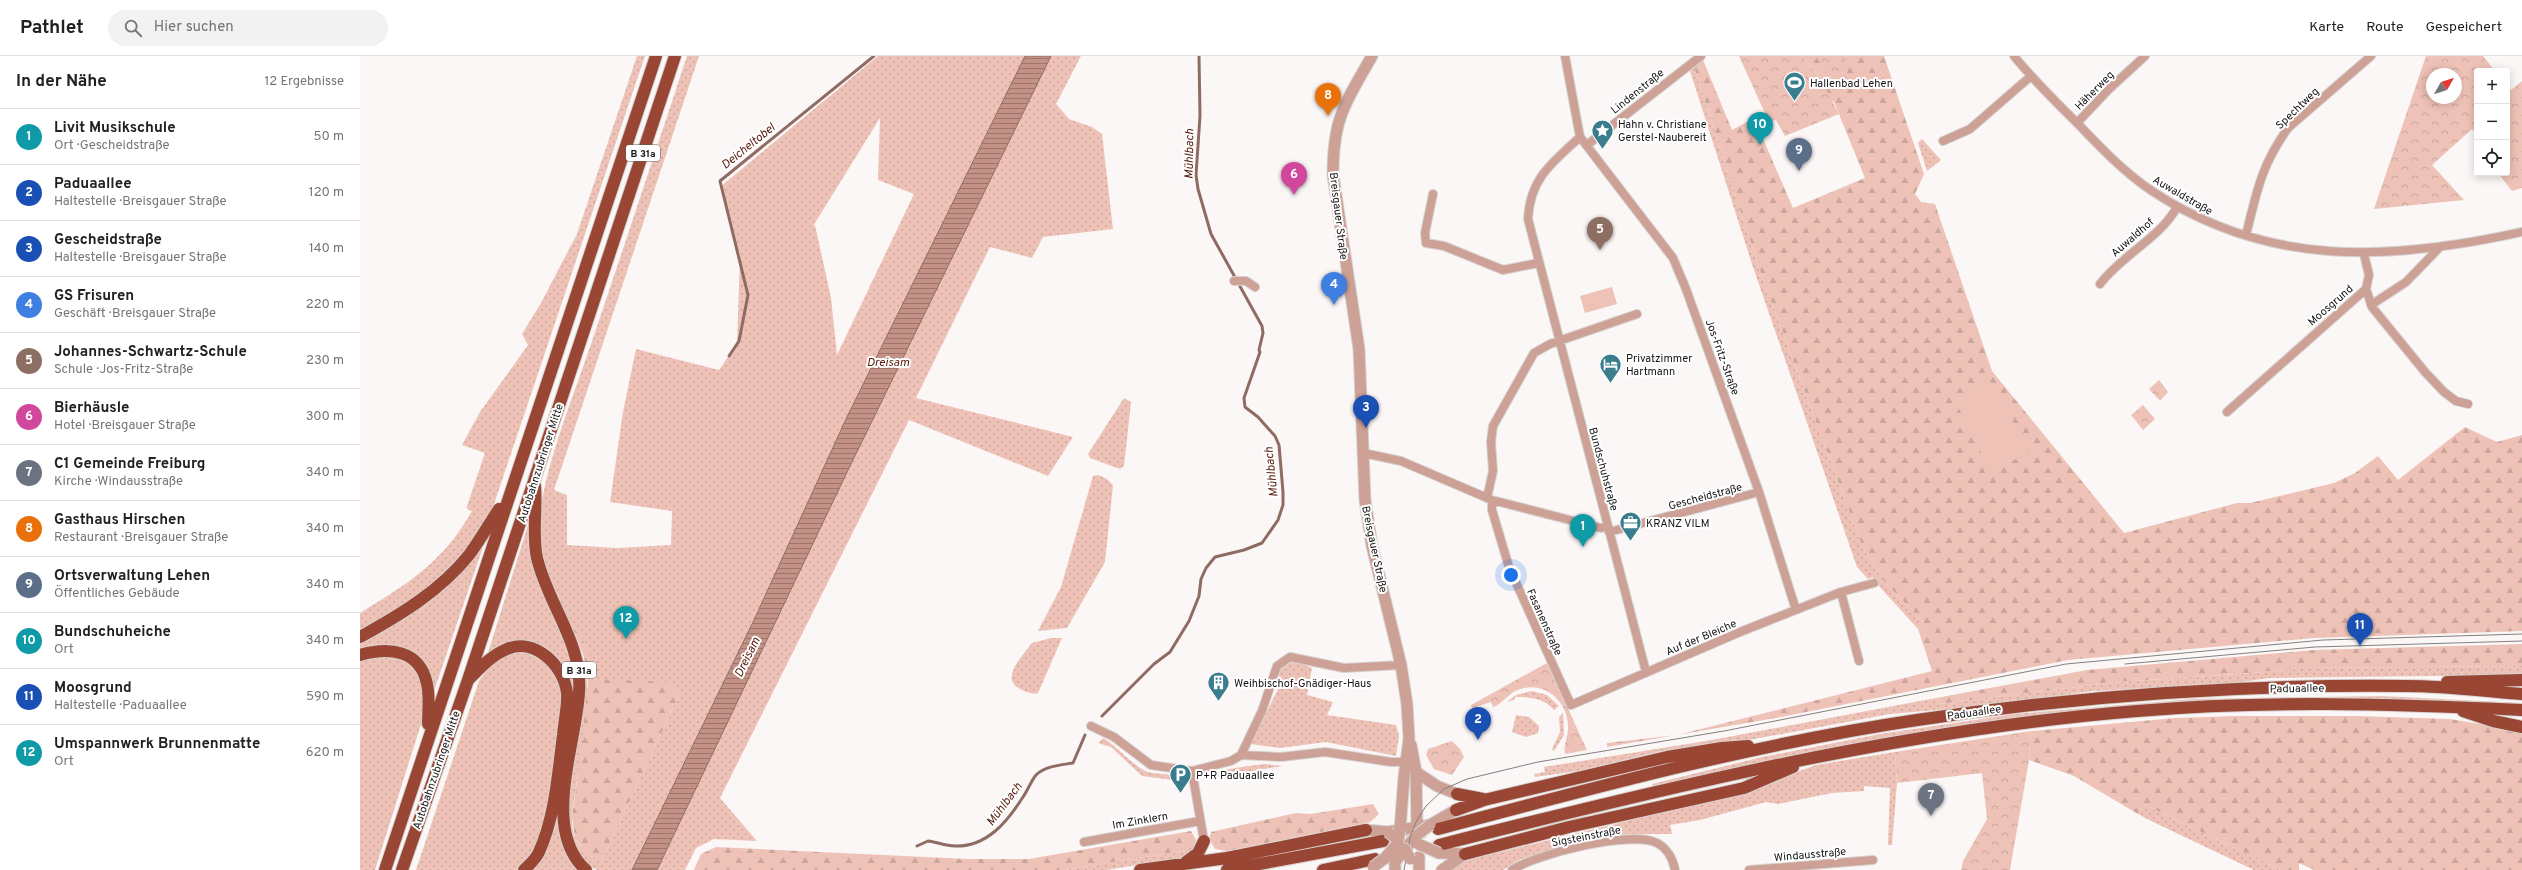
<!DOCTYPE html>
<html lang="de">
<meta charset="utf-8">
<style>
:root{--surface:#fff;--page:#f2f2f2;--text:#202124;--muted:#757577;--line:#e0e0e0;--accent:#3a7e8e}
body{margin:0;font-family:Overpass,sans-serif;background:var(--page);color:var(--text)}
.controls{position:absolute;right:12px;top:12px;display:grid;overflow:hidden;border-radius:4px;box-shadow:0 2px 10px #0003}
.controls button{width:36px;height:36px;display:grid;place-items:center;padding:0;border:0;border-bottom:1px solid var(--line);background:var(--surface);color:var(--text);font:20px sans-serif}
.compass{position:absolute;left:2066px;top:12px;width:36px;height:36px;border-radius:50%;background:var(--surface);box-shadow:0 2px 10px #0003;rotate:51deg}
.you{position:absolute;left:1151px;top:519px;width:14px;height:14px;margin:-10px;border:3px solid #fff;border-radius:50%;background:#1a73e8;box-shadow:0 0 0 6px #1a73e833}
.badge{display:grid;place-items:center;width:26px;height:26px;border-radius:50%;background:var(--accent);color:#fff;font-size:13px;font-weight:700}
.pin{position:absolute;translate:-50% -33px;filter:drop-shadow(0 1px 2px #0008)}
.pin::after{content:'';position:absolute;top:21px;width:14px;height:12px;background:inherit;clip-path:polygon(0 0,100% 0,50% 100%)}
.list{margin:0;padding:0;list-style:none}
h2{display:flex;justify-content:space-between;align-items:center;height:52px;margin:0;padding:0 16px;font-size:17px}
h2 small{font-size:13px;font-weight:400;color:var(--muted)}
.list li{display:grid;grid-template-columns:26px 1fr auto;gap:12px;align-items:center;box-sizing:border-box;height:56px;padding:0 16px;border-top:1px solid var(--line)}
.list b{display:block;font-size:15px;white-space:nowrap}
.list p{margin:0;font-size:13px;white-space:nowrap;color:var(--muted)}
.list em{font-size:13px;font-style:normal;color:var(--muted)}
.icon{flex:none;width:22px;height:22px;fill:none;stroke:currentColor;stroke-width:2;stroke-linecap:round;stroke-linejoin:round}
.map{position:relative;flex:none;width:2162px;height:814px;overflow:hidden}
header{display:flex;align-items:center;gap:24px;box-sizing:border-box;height:56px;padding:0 20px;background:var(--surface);border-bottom:1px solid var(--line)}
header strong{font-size:19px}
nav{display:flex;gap:22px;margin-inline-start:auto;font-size:14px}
.search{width:280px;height:36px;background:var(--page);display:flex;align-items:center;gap:10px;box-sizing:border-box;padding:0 14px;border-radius:22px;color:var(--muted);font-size:15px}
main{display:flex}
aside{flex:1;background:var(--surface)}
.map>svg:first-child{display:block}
</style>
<header>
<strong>Pathlet</strong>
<div class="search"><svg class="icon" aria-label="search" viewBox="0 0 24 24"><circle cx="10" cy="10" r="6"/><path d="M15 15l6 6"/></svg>Hier suchen</div>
<nav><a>Karte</a><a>Route</a><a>Gespeichert</a></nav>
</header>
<main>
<aside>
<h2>In der Nähe<small>12 Ergebnisse</small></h2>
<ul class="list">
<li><span class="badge" style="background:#0f9aa8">1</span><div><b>Livit Musikschule</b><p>Ort · Gescheidstraße</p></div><em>50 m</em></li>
<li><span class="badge" style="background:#1a4fb4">2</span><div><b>Paduaallee</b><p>Haltestelle · Breisgauer Straße</p></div><em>120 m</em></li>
<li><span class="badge" style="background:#1a4fb4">3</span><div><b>Gescheidstraße</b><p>Haltestelle · Breisgauer Straße</p></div><em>140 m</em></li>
<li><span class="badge" style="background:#3f7fe0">4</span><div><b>GS Frisuren</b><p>Geschäft · Breisgauer Straße</p></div><em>220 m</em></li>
<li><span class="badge" style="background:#8d6e63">5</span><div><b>Johannes-Schwartz-Schule</b><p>Schule · Jos-Fritz-Straße</p></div><em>230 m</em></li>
<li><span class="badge" style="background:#d1479c">6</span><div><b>Bierhäusle</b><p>Hotel · Breisgauer Straße</p></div><em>300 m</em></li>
<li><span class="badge" style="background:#6b7280">7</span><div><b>C1 Gemeinde Freiburg</b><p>Kirche · Windausstraße</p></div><em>340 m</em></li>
<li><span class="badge" style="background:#e8710a">8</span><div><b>Gasthaus Hirschen</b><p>Restaurant · Breisgauer Straße</p></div><em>340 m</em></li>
<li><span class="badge" style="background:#5c6f8a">9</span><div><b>Ortsverwaltung Lehen</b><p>Öffentliches Gebäude</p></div><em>340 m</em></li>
<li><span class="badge" style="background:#0f9aa8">10</span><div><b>Bundschuheiche</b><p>Ort</p></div><em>340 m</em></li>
<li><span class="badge" style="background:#1a4fb4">11</span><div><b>Moosgrund</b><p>Haltestelle · Paduaallee</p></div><em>590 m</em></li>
<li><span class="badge" style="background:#0f9aa8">12</span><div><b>Umspannwerk Brunnenmatte</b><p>Ort</p></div><em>620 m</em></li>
</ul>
</aside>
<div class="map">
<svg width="2162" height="814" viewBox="0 0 2162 814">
<defs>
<pattern id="grass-dots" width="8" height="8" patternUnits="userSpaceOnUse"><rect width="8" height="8" fill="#eec2b6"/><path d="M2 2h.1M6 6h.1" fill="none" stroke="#cba69c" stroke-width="1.8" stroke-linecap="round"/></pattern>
<pattern id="forest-firs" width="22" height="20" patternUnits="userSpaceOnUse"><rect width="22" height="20" fill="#eec2b6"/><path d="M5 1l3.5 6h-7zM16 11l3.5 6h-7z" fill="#cba69c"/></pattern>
<pattern id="park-crowns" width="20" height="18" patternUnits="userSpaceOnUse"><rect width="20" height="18" fill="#eec2b6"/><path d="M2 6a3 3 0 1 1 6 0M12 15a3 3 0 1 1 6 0" fill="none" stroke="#cba69c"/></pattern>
<pattern id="water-rules" width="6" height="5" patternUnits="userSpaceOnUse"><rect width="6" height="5" fill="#c39185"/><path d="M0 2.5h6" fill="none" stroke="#9d756c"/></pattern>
</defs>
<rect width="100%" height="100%" fill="#fbf7f6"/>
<path fill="url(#grass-dots)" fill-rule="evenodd" d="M277,0h8l-154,457c-12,18 -22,37 -38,53 -25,27 -60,48 -93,65v-18c48,-29 84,-52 112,-102l-5,-2v-3l18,-53 -23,-8 18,-33 48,-67 -6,-11 19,-31 36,-69z
M327,0h12l-145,434 13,5v50l51,3 53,-3 1,-34 -62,-9 13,-90 13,-63 83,21 18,-26 3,-87 -20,-70 158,-131h147l-179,363 -92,201 -122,250h-35c-53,-28 -14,-141 -13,-189 0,-10 -3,-21 -4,-31 16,30 1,102 -4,136 -2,17 -7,35 -1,52 5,11 17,18 26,25l80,-172 -87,-12c-2,-19 -6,-32 -16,-48h-4c-15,-28 -32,-58 -35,-90 -3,-56 33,-140 51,-194 33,-97 65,-194 97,-291zM520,62l-2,62 36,14 -77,161 -6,-57 -16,-73 -2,1z
M691,0h30l-25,48 13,15 23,8 10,7 11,95 -70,8 -11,21 -42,-11 -74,151 157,39 -25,39 -139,-56 -189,378 37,43 -43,-2 -18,9 -11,22h-28l193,-404z
M1334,11l65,201 103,278 21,34 41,43 -6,6 -40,-44 -5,-8 -5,2 -11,-12 -104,-300 -63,-196z
M1562,83l19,21 -14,11 -9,-28z
M764,342l7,4 -7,64 -4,3 -30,-11 -2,-4z
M738,419l9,4 6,6 -8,77 -38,66 -29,3 23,-44 32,-111z
M169,466l40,122 7,40 -15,119 18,67h-47l39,-167 -27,-55 -57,8z
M123,491l-48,141 -15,-26 -60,-11v-7c49,-26 86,-56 123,-97z
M691,582h11l-24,55c-6,2 -13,-2 -18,-4 -21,-11 3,-33 12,-46z
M159,595l17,3 22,21 5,27 -19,120 -6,23 -13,18 -9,7h-100l63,-189c10,-16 22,-25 40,-30z
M17,599l22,3 16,9 10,18 -3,36 -47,149h-15v-210z
M937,606l15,6 -5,27 26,7 -6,13 69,10 3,11 -3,20 -70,-14 -46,6 -29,-4 27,-55 2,-21 6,-5z
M2162,610v9l-253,3 -41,6 -136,7 -100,14 -102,9 -152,28 -72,8 -88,21 -43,6 -1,-3 11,-2 -1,-5 168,-27 224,-42 3,6 177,-22 138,-9 44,-5z
M1172,635l15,4 12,11 -5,4c-10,-12 -24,-13 -39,-13l-1,3 -7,2 9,-7z
M2022,640l140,7v4l-392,-1c-162,14 -319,45 -477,81l-1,-3 110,-27 118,-23 135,-20 178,-15z
M1203,657l1,22 -10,16 -2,-2 8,-17 -1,-15z
M1156,659l13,2 10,9 -1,7 -12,4 -14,-5z
M743,682c14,8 32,30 45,34 12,3 24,0 33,9l-39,-5 -31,-29 -13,-4z
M1535,696l2,31 -5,62h-4l2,-57 -26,-2v5l-32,2 -54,11 -12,-2 -66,18 -30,5 2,9h-45l-21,3 -85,22 -18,11h-55l19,-10 263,-64 86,-31z
M904,708l19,2 -80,13c17,-11 42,-12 61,-15z
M1783,748l137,66h-26l-105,-50 -11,-6z
M834,793l-7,8 -81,13h-42z"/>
<path fill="url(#forest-firs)" d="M1442,0h82l40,118 -9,20 6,8 14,2 57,167 132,162 113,-30h13l84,-20 21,-10 23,-17 20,24 67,-53 32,15 25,-7v196l-208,7 -246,22 -287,57 -174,30v-4l70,-8 255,-64 -14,-42 6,-6 -41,-43 -21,-34 -103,-278 -65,-201 9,-7 29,70 22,-12 39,90 72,-30 -31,-76 -6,-4 -8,-20z
M218,574l13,26 3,23 73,3 14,9 -80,172 -17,-12 -9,-13 -3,-21 9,-67 7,-68 -4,-25 -10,-26z
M2162,588v22l-224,2 -44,5 -138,9 -177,22 -3,-6 151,-28 227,-20z
M1876,660h120l94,3 72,12v139h-208l-15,-7v7h-19l-137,-66 -5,10 -64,-38 -45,-16 2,-29 144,-13z
M1013,748l6,10 -9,8 -8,2 -135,27 -12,-2 -6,-10 2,-7 85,-19 15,1z
M831,775l5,9 -2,9 -130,21h-370l7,-16 15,-7 252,12h61z"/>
<path fill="url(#park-crowns)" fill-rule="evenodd" d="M1379,0h63l18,22 19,36 -54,22 -9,-16 -7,2z
M1456,0h29c2,13 6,28 -9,34z
M2066,0h57l12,15h-18v64l-5,-6 -40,36 32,35 -90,9zM2072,18h24v24h-24z
M2162,25v107l-10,3 -14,-18h9v-88l4,5z
M1799,324l9,12 -8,9 -11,-12z
M1783,349l12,14 -12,11 -12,-15z
M1187,607l40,87 -22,4c-2,-10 4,-18 3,-30 -2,-26 -27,-45 -53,-33 -7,4 -12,11 -19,15l-3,1 -2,-5 -19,6 -1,-3z
M1671,675l-2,29 -19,110h-49l2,-9 24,-42 -5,-46 -85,10 -2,-31z
M1092,685l8,8 4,8 -12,18 -18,-6 -8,-14 2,-6z"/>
<path fill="#eec2b6" d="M1252,231l5,17 -32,9 -5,-17z
M1632,326l37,70 -38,20 -36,-71z"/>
<path fill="url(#water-rules)" stroke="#8f6c63" d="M665,0h26l-201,410 -193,404h-25l122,-250 92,-201z"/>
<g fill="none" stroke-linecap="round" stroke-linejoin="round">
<path stroke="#8f6c63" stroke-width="3" d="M369,300l10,-15 9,-46 -28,-114 154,-125
M742,660l52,-52 16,-12 19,-31 10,-25 2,-17 5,-11 9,-11 29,-7 18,-7 16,-23 5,-15v-13l-4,-47 -4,-9 -17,-19 -13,-10 -1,-9 16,-46 -1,-2 4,-17 -1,-7 -51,-92 -13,-45 -2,-14 4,-59 -1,-60
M557,790l11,-5c9,1 17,5 27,5 32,1 52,-24 68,-49 5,-7 8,-16 13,-22 9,-9 25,-10 37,-12l12,-28"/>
<path stroke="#d9d5d4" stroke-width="12" stroke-dasharray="12 6" stroke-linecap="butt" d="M1028,784l37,-8"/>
<defs>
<path id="minor" d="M1205,0l15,81 93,121 13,31 73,203 37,118
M1654,0c20,25 43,47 66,70 22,23 45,47 72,65 116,77 239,70 370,41
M1717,67l31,-33 37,-34
M1220,81c-28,26 -50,41 -52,82l118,453
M1583,85l27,-12 61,-53
M1227,89l114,-89
M1073,138l-8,39 1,10 18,3 59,24 35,-7
M1886,179c11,-44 15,-69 42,-107l83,-72
M2004,198l5,21 -3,14
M874,225h12l9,6
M1740,228c21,-28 61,-47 77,-77
M2006,233l6,18 53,65 19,20 12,9 12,3
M2011,249l35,-23 34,-35
M1867,356l139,-123
M1003,397l38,8 91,39 109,28 7,-2
M1127,442l6,-27 -2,-29 2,-16 41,-73 16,-9 87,-30
M1132,444v10l17,57 62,138 169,-73 101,-40 33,-9
M1249,476l150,-40
M1481,536l18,69
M731,670l23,11 37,28 41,6 39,-10 10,-6 21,-44 15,-45 13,-9 54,11 57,-3
M881,699l40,2 44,-5 66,10h19
M832,715l12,70
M724,786l116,-21
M1152,814c24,-16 118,-40 145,-27 10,5 16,16 18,27
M1389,814l124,-10"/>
<path id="tertiary" d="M1012,0c-27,48 -39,61 -39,119l26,174 6,151 7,46 29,119 6,39 2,35 -5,38 -4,53
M1051,689l5,27 1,56
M1056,716l21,14 20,8
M1006,774l22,2 42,-7 26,-15
M1039,785l6,8 12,-14
M1079,797l25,1
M1059,801v13
M1035,814v-8
M1082,814l23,-16"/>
<path id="trunk" d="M175,430c2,24 -3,49 2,72 11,47 46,85 42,135 -3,52 -38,137 7,177
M0,581c40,-22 80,-46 109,-82 11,-15 20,-31 30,-46
M0,599c28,-8 60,-6 67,29 3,13 1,27 1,40
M109,623c11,-11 23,-24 38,-30 28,-12 57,17 60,44 1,13 -3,29 -4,42 -5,38 -8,82 -24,117 -3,7 -10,13 -15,18
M2087,626l75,-2
M2103,655l30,10 29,6
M1097,738l26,5
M1096,754l28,-10 183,-43 55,-9 26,-2
M1078,773c158,-42 317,-85 479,-109 161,-24 326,-36 489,-34 39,0 78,5 116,8
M1079,789c230,-58 461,-115 698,-134 127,-11 257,-7 385,-1
M1105,798l104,-27 175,-39 49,-21
M826,806l12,-9 6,-12
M25,814l271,-814
M42,814l66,-190 207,-624
M780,814l87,-12 139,-28
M867,814l156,-29
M963,814l52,-11"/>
</defs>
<use href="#minor" stroke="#d6d3d2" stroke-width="10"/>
<use href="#tertiary" stroke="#d6d3d2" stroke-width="13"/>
<use href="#trunk" stroke="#d6d3d2" stroke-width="14"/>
<use href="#minor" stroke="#cda195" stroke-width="8"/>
<use href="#tertiary" stroke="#cda195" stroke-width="11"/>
<use href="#trunk" stroke="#994634" stroke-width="12"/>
<path stroke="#838080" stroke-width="1" d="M1765,608l190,-17 207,-6
M1044,814l6,-32 6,-16 10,-16 18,-17 23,-10 71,-17 186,-31 342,-67 257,-24 199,-6"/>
<defs>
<path id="tertiary-bridge" d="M1028,776l10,8 2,-10
M1057,779l13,-10
M1058,788l21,9
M1035,806l10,-13 5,10
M1013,811l12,-9 13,-15"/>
</defs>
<use href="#tertiary-bridge" stroke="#d6d3d2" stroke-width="13" stroke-linecap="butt"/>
<use href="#tertiary-bridge" stroke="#cda195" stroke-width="11"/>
</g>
<defs>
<symbol id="stadium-pin" viewBox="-11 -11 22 30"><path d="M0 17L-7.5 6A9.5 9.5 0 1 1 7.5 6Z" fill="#3a7e8e" stroke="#fff"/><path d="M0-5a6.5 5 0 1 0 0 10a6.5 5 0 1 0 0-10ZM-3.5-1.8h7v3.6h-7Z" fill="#fff"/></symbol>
<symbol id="sight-pin" viewBox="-11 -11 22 30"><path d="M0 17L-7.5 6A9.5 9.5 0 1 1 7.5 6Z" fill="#3a7e8e" stroke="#fff"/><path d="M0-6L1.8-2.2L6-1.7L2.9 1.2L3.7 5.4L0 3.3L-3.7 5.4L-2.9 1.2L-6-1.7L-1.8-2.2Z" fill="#fff"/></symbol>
<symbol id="hotel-pin" viewBox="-11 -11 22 30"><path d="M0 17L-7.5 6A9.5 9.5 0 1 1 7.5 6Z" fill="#3a7e8e" stroke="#fff"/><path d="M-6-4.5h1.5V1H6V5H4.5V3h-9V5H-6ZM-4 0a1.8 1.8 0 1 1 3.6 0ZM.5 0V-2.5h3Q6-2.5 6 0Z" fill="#fff"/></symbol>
<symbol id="office-pin" viewBox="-11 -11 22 30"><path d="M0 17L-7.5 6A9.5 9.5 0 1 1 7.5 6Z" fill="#3a7e8e" stroke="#fff"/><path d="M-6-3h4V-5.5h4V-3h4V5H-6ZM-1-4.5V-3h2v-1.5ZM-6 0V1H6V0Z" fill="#fff"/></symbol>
<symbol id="building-pin" viewBox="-11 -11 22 30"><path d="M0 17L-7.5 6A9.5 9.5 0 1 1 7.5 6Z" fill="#3a7e8e" stroke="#fff"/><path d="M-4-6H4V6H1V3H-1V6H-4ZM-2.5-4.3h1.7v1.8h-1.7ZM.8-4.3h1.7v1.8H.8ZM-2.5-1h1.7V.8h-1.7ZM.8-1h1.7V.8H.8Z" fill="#fff"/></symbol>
<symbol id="parking-pin" viewBox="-11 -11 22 30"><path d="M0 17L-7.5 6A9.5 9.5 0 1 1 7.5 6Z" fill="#3a7e8e" stroke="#fff"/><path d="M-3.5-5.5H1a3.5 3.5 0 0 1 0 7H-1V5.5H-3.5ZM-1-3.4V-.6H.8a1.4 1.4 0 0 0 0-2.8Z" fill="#fff"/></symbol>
</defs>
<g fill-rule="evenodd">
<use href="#stadium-pin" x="1422" y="14" width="25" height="34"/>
<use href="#sight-pin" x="1230" y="62" width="25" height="34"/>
<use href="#hotel-pin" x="1238" y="296" width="25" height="34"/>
<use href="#office-pin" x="1258" y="454" width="25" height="34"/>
<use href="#building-pin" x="846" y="614" width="25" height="34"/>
<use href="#parking-pin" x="808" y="706" width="25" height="34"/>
</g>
<g text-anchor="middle" stroke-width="4" stroke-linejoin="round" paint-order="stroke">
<g fill="#fff" stroke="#5c5a5a" stroke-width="1">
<rect x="266" y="89" width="34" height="16" rx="3"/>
<rect x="202" y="606" width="34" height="16" rx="3"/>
</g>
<g font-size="10" font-weight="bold" fill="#161414">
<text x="283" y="101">B 31a</text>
<text x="219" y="618">B 31a</text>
</g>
<g font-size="11" fill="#161414" stroke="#fff" text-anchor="start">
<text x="1450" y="31">Hallenbad Lehen</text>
<text x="1258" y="72">Hahn v. Christiane<tspan x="1258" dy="13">Gerstel-Naubereit</tspan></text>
<text x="1266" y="306">Privatzimmer<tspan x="1266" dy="13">Hartmann</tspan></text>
<text x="1286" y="471">KRANZ VILM</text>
<text x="874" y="631">Weihbischof-Gnädiger-Haus</text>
<text x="836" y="723">P+R Paduaallee</text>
</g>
<g font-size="11" fill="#161414" stroke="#fff">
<text transform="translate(1734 34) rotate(-45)" y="4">Häherweg</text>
<text transform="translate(1277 35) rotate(-39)" y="4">Lindenstraße</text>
<text transform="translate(1937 52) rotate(-44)" y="4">Spechtweg</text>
<text transform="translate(1823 139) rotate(30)" y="4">Auwaldstraße</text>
<text transform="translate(979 160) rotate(83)" y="4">Breisgauer Straße</text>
<text transform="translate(1772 181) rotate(-41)" y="4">Auwaldhof</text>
<text transform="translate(1970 249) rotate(-41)" y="4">Moosgrund</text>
<text transform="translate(1363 301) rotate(70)" y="4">Jos-Fritz-Straße</text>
<text transform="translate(180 407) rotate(-72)" y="4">Autobahnzubringer Mitte</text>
<text transform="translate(1244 413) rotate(75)" y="4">Bundschuhstraße</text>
<text transform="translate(1345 440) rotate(-15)" y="4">Gescheidstraße</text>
<text transform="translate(1015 493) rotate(78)" y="4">Breisgauer Straße</text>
<text transform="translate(1185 566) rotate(66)" y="4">Fasanenstraße</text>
<text transform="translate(1341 581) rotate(-23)" y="4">Auf der Bleiche</text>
<text transform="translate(1937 632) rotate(-1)" y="4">Paduaallee</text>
<text transform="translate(1614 656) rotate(-8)" y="4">Paduaallee</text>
<text transform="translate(76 714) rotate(-71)" y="4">Autobahnzubringer Mitte</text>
<text transform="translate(780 764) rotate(-10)" y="4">Im Zinklern</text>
<text transform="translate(1226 780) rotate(-11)" y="4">Sigsteinstraße</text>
<text transform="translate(1450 798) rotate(-5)" y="4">Windausstraße</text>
</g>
<g font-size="12" font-style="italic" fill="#571a0b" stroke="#fff">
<text transform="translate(388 90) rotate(-39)" y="4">Deicheltobel</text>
<text transform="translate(829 98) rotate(-89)" y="4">Mühlbach</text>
<text x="528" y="310">Dreisam</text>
<text transform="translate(911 416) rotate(-96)" y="4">Mühlbach</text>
<text transform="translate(387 601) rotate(-64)" y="4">Dreisam</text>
<text transform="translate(644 748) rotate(-53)" y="4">Mühlbach</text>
</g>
</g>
</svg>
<div class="controls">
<button>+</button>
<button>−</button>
<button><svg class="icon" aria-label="locate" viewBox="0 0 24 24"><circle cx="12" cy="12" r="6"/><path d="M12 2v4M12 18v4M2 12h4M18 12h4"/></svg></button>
</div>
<svg class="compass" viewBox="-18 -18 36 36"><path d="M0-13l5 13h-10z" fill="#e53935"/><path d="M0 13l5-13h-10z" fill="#757577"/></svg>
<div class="you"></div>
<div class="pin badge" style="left:1223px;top:491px;background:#0f9aa8">1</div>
<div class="pin badge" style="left:1118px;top:684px;background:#1a4fb4">2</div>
<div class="pin badge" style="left:1006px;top:372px;background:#1a4fb4">3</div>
<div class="pin badge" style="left:974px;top:249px;background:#3f7fe0">4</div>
<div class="pin badge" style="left:1240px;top:194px;background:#8d6e63">5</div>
<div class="pin badge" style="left:934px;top:139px;background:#d1479c">6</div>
<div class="pin badge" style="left:1571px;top:760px;background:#6b7280">7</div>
<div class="pin badge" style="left:968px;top:60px;background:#e8710a">8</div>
<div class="pin badge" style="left:1439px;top:115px;background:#5c6f8a">9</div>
<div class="pin badge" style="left:1400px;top:89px;background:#0f9aa8">10</div>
<div class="pin badge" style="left:2000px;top:590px;background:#1a4fb4">11</div>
<div class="pin badge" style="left:266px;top:583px;background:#0f9aa8">12</div>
</div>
</main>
